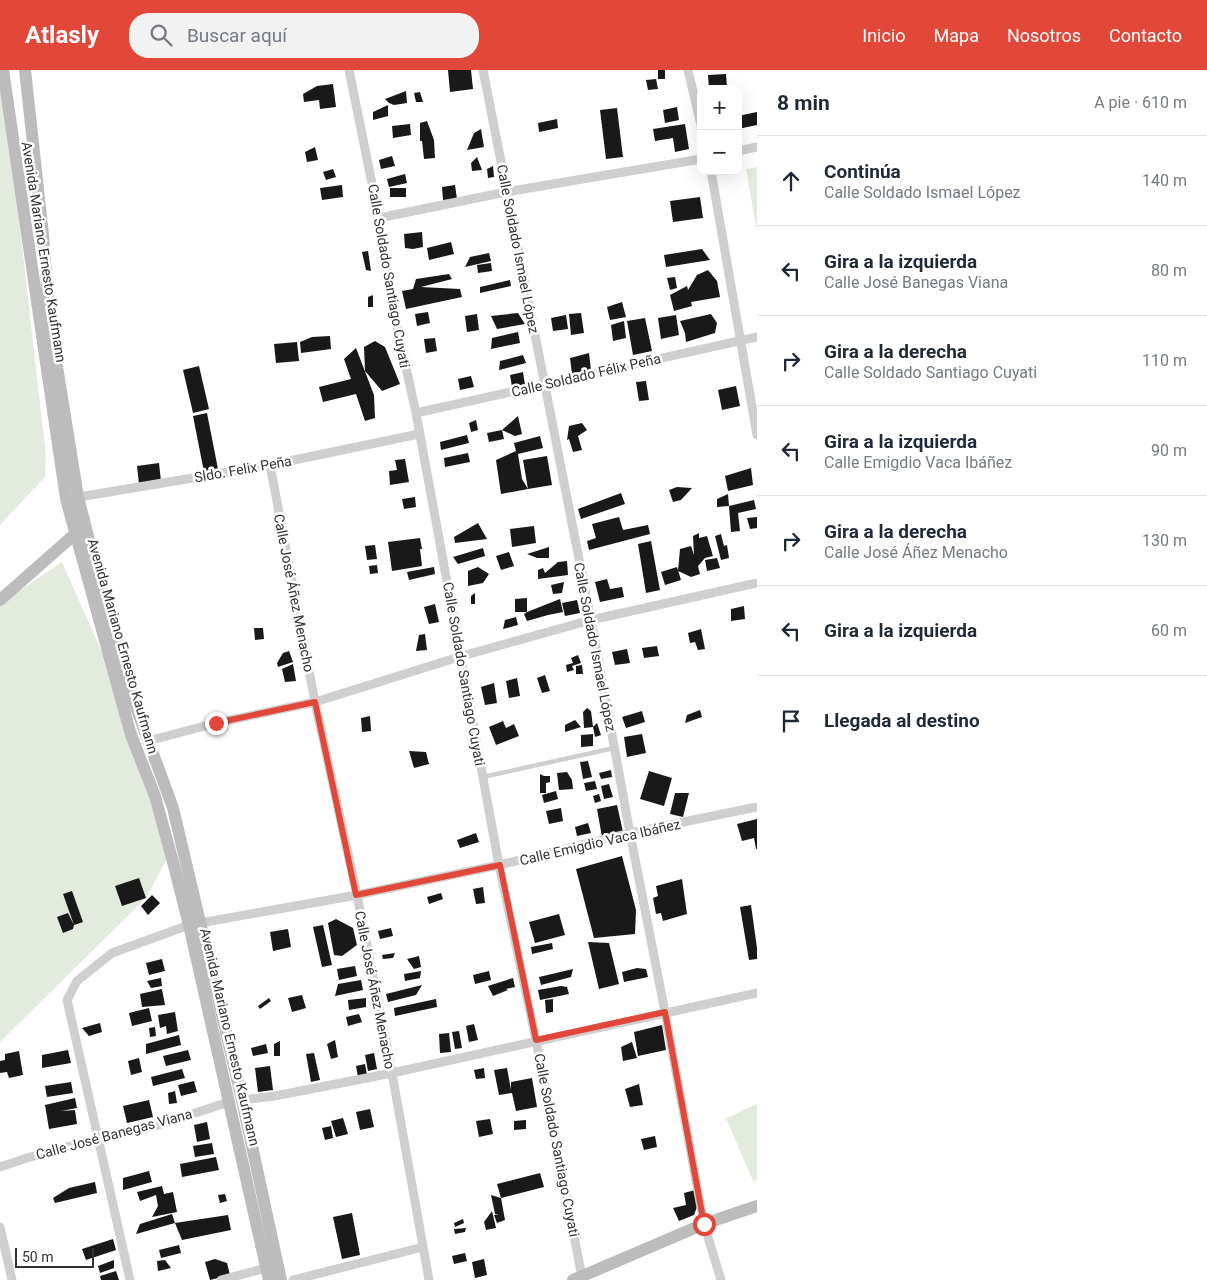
<!DOCTYPE html>
<html lang="es">
<meta charset="utf-8">
<style>
:root{--surface:#fff;--page:#f2f2f3;--text:#1f2937;--muted:#747a83;--line:#e0e1e3;--accent:#e2483a}
body{margin:0;font-family:Roboto,sans-serif;background:var(--page);color:var(--text)}
.controls{position:absolute;right:15px;top:15px;display:grid;overflow:hidden;border-radius:10px;box-shadow:0 5px 20px #0002}
.controls button{width:45px;height:45px;display:grid;place-items:center;padding:0;border:0;border-bottom:1px solid var(--line);background:var(--surface);color:var(--text);font:25px sans-serif}
.scale{position:absolute;left:15px;bottom:12px;width:79px;box-sizing:border-box;padding-left:5px;border:2px solid #323232;border-top:0;font-size:14px;line-height:18px;white-space:nowrap;color:#323232;-webkit-text-stroke:4px #fff;paint-order:stroke}
.stop{position:absolute;width:15px;height:15px;margin:-11px;border:4px solid #e2483a;border-radius:50%;background:#fff}
.stop.end{background:#e2483a;border-color:#fff;box-shadow:0 1px 5px #0008}
.list{margin:0;padding:0;list-style:none}
h2{display:flex;justify-content:space-between;align-items:center;height:65px;margin:0;padding:0 20px;font-size:21px}
h2 small{font-size:16px;font-weight:400;color:var(--muted)}
.list li{display:grid;grid-template-columns:32px 1fr auto;gap:15px;align-items:center;box-sizing:border-box;height:90px;padding:0 20px;border-top:1px solid var(--line)}
.list b{display:block;font-size:19px;white-space:nowrap}
.list p{margin:0;font-size:16px;white-space:nowrap;color:var(--muted)}
.list em{font-size:16px;font-style:normal;color:var(--muted)}
.icon{flex:none;width:28px;height:28px;fill:none;stroke:currentColor;stroke-width:2;stroke-linecap:round;stroke-linejoin:round}
.map{position:relative;flex:none;width:757px;height:1210px;overflow:hidden}
header{display:flex;align-items:center;gap:30px;box-sizing:border-box;height:70px;padding:0 25px;background:var(--accent);color:#fff}
header strong{font-size:24px}
nav{display:flex;gap:28px;margin-inline-start:auto;font-size:18px}
.search{width:350px;height:45px;background:var(--page);display:flex;align-items:center;gap:12px;box-sizing:border-box;padding:0 18px;border-radius:20px;color:var(--muted);font-size:19px}
main{display:flex}
aside{flex:1;background:var(--surface)}
.map>svg:first-child{display:block}
</style>
<header>
<strong>Atlasly</strong>
<div class="search"><svg class="icon" aria-label="search" viewBox="0 0 24 24"><circle cx="10" cy="10" r="6"/><path d="M15 15l6 6"/></svg>Buscar aquí</div>
<nav><a>Inicio</a><a>Mapa</a><a>Nosotros</a><a>Contacto</a></nav>
</header>
<main>
<div class="map">
<svg width="757" height="1210" viewBox="0 0 757 1210">
<rect width="100%" height="100%" fill="#fff"/>
<path fill="#e3ebde" d="M0,0l5,25 41,362 -1,20 -45,48z
M757,97v65l-11,-63z
M62,492l79,179 27,116 -22,41 -146,144v-438z
M757,1034v76l-4,1 -27,-63z"/>
<path fill="#191919" d="M448,0h23l2,19 -23,3z
M658,0h7v9h-7z
M726,4l1,14 -18,1 -1,-14z
M656,9l2,10 -10,1 -2,-10z
M333,14l3,23 -16,2 -1,-9 -15,2 -1,-8 14,-8z
M406,21l1,12 -13,2 -5,-2 -4,-4z
M420,22l3,10h-7l-2,-9z
M388,35v11l-15,4v-8z
M677,37l2,13 -14,3 -2,-13z
M617,38l6,49 -17,2 -6,-49z
M757,42v13l-19,4v-13z
M557,49l1,9 -19,4 -1,-9z
M427,51l7,19 1,18 -11,1 -2,-18h-2v-18z
M410,54l1,11 -18,3 -1,-12z
M685,54l4,25 -14,3 -2,-14 -18,3 -2,-12z
M481,59l3,18 -17,3 7,-17z
M315,77l3,13 -11,2 -2,-10z
M392,86l3,10 -14,3 -2,-9z
M477,87l5,13 -10,1 -1,-8z
M493,96l1,11 -6,1 -1,-9z
M333,99l3,8 -10,3 -3,-8z
M405,104l2,9 -18,4 -2,-8z
M342,115l1,12 -21,3 -2,-12z
M455,115l2,14 -14,1 -1,-13z
M390,118h16v9h-16z
M700,127l3,21 -30,4 -3,-21z
M422,162l1,15 -10,2 -8,-1 -1,-14z
M451,172l3,12 -25,6 -2,-12z
M702,179l8,11 -44,7 -2,-12z
M368,181l3,20 -5,-1 -4,-18z
M489,183l2,8 -26,6 5,-10z
M491,193l1,8 -14,2 -1,-8z
M708,200l9,11 3,16 -29,5 1,4 -18,5 -4,-16 17,-9 1,4 9,-15z
M449,204l3,5 -31,8 39,2 2,8 -56,12 -4,-18 11,-2 3,-10z
M675,207l2,11 -7,2 -3,-12z
M510,210l1,6 -31,7v-6z
M373,225v12h-5v-10z
M622,232l4,15 -16,3 -3,-13z
M428,242l2,11 -13,3 -2,-12z
M518,243l7,11 -28,5 -6,-13z
M581,243l3,20 -13,2 -2,-21z
M477,244l2,16 -12,2 -2,-16z
M711,244l6,9 -2,10 -29,9 -1,-9 -5,-12z
M566,245l2,14 -15,2 -2,-13z
M676,245l3,20 -18,4 -3,-21z
M645,248l7,33 -19,4 -6,-34z
M624,251l2,17 -13,3 -2,-16z
M518,262l2,11 -29,6 1,-11z
M330,266l1,13 -30,4 -1,-11 12,-5z
M435,268l2,13 -11,2 -2,-14z
M375,271l10,6 15,37 -18,7 -17,-20 -1,-24z
M297,272l2,19 -23,2 -2,-19z
M356,278l18,47 1,23 -10,3 -9,-27 -33,8 -4,-15 32,-8 -7,-20z
M589,283l2,17 -19,4 -2,-16z
M523,285l3,8 -27,7 1,-9z
M199,296l10,43 -16,4 -10,-43z
M523,302l2,13 -13,2 -2,-12z
M471,306l3,11 -14,3 -2,-11z
M646,311l3,19 -10,1 -3,-19z
M736,316l4,20 -18,4 -4,-20z
M207,343l11,56 -14,3 -11,-56z
M518,346l4,18 -7,2 -13,-6z
M476,350l2,10 -7,2 -2,-9z
M582,353l5,7 -9,6 4,14 -9,2 -4,-13 -2,1 2,-14z
M502,360l2,9 -15,3 -2,-9z
M467,365l2,8 -28,7 -1,-8z
M540,366l3,12 -25,6 4,25 6,10 -27,5 -5,-34 20,-9 -2,-8z
M468,383l2,9 -25,5 -1,-9z
M547,386l5,29 -24,4 -5,-29z
M405,389l4,23 -19,3 -1,-14 8,-1 -2,-10z
M159,393l2,18 -22,3 -2,-18z
M751,398l2,17 -25,6 -3,-15z
M677,417l15,1 -11,12 -8,2 -4,-12z
M621,423l4,11 -44,15 -3,-10z
M728,424l1,12 -12,1v-8z
M415,427l1,10 -12,2 -2,-10z
M754,430l2,9 -18,4 2,18 -9,1 -2,-26z
M619,447l4,13 25,-5 2,9 -61,16 -2,-9 9,-3 -4,-14z
M757,447v11l-7,1 -3,-11z
M478,453l9,16 -32,4 -1,-6z
M534,456l2,17 -24,4 -2,-18z
M699,463v5l8,-2 6,20 -8,2 -7,8 2,8 -9,3 -13,-6 2,-22 11,-3 3,9 -1,-19z
M721,464l3,12 3,-1 2,13 -8,2 -6,-24z
M420,468l2,11h-2l2,17 -30,5 -4,-29z
M651,471l9,49 -14,3 -8,-49z
M375,475l2,14 -10,1 -2,-14z
M549,477v11h-12l-10,-4z
M483,478l2,8 -27,8 -5,-7z
M509,482l5,14 -13,4 -5,-14z
M717,488l3,10 -13,3 -2,-11z
M567,491l1,14 -30,4v-9l5,-2 2,5 13,-11z
M377,495l1,8 -8,1 -1,-8z
M434,497l1,7 -26,6 -2,-8z
M478,497l11,7 -6,9 -15,3v-15z
M677,497l4,13 -16,5 -4,-13z
M607,509l3,10 12,-2 2,10 -24,5 -5,-20z
M564,512l-2,11 -9,1 -2,-9z
M475,523v11h-4v-8z
M527,528v14h-12v-13z
M560,529l3,13 -15,3 -21,6 -3,-7 3,-2z
M577,530l3,13 -15,3 -3,-13z
M435,534l4,18 -10,2 -5,-17z
M744,536l1,13 -14,2v-12z
M516,547l2,8 -15,4 2,-9z
M254,558h9l1,11 -9,1z
M701,559l4,20 -7,1 -3,-8 -5,1 -2,-10z
M425,564l2,16 -11,1 3,-16z
M657,576l2,10 -15,2 -2,-10z
M627,579l3,14 -15,2 -3,-13z
M289,581l4,11 -15,5 -1,-4 6,-10z
M578,585l3,8 -9,3 2,4 -7,2 -1,-7 7,-2 -2,-5z
M293,594l3,17 -11,1 -3,-13z
M582,595l1,9h-7v-8z
M545,605l5,16 -8,2 -5,-15z
M517,608l3,18 -11,2 -3,-17z
M494,613l3,20 -12,2 -4,-18z
M587,638l4,3 2,16 -9,1 -1,-16z
M700,640l2,7 -17,6 2,-8z
M642,641l3,11 -19,6 -4,-11z
M370,646l1,15 -9,1 -1,-14z
M575,650l6,7 -16,5v-7z
M503,651l3,7 8,-4 5,12 -23,9 -7,-18z
M597,653l4,12 -6,2 -2,-10z
M593,664v12l-12,1v-12z
M642,664l4,19 -19,4 -3,-20z
M409,681l17,1 3,12 -15,4z
M588,691l4,16 -9,2 -3,-17z
M611,700l1,7 -11,2 -2,-6z
M649,701l23,7 -8,28 -24,-7z
M567,702l5,8 1,9 -14,1 -2,-17z
M540,704l4,2h6v6l-4,1v10h-6z
M595,711l2,8 -11,2 -2,-8z
M609,714l4,13 -9,2 -3,-13z
M556,721l2,8 -14,4 -2,-8z
M675,723h14l-6,24 -13,-3z
M599,724l2,7 -6,2 -2,-7z
M617,735l6,27 -21,5 -5,-28z
M561,738l2,13 -14,3 -3,-13z
M757,749v30h-1l-2,-11 -12,3 -5,-17z
M588,753l3,10 -14,3 -2,-9z
M476,763l3,9 -19,6 -3,-8z
M622,786l14,54 -1,24 -41,4 -18,-69z
M139,808l7,20 -24,8 -7,-20z
M682,809l5,35 -24,7 -2,-8 -5,1 -3,-16 5,-2 -2,-10z
M483,817l2,16 -9,1 -3,-15z
M72,821l11,31 -9,3 -11,-31z
M441,823l2,6 -14,5 -2,-7z
M152,825l8,8 -12,12 -7,-9z
M751,835l6,43v11l-8,1 -9,-53z
M68,843l6,12 -1,4 -10,4 -6,-16z
M559,844l6,21 -30,8 -6,-21z
M336,849l17,9 4,17 -15,11 -8,-1 -6,-32z
M323,855l9,40 -10,2 -9,-40z
M391,858l2,8 -13,3 -2,-8z
M288,859l3,18 -18,4 -3,-19z
M588,872l21,1 10,41 -20,5z
M552,873l1,6 -21,5 -1,-7z
M395,883l-2,5 -10,1 -1,-4z
M419,886l2,11 -7,2 -7,-10z
M162,889l3,12 -16,4 -3,-12z
M355,896l2,10 -18,4 -2,-11z
M637,898l9,1 2,8 -24,5 -2,-10z
M573,899l-2,8 -30,8 -2,-8z
M421,901l-1,7 -15,3 -1,-7z
M489,901l2,9 -16,4 -2,-9z
M161,908l1,8 -11,2 -4,-7z
M513,908l2,9 -9,2 2,1 -15,6 -5,-10z
M361,910l2,10 -28,6 3,-12z
M422,915l-6,10 -28,7 -2,-8z
M561,916l6,1 2,7 -29,6 -2,-10z
M162,919l3,16 -23,2 -2,-13z
M302,925l4,13 -14,4 -4,-14z
M269,928l2,3 -11,8 -2,-3z
M366,928v9l-17,3 -1,-10z
M436,929l1,8 -42,9 -1,-8z
M553,929v13l-7,1 -1,-13z
M149,938l3,13 -20,5 -3,-13z
M175,942l3,19 -11,3 -1,-8 -6,2 -2,-13z
M359,944l3,8 -14,4 -2,-9z
M100,953l2,9 -13,4 -7,-8z
M474,954l4,16 -9,2 -3,-16z
M662,955l4,25 -28,6 -4,-24z
M155,957l1,9 -6,1 -1,-9z
M459,961l3,17 -7,1 -3,-17z
M449,963l2,19 -11,1 -1,-19z
M179,965l2,10 -35,9v-10z
M335,970l3,17 -7,2 -4,-15z
M280,971v15h-6v-12z
M632,972l5,16 -14,3 -2,-14z
M266,974l2,9 -15,3 -2,-8z
M68,980l3,13 -29,5v-13z
M188,980l3,10 -25,6 -3,-10z
M19,981l4,24 -14,3 -2,-6 -7,1v-12l5,-1v-6z
M314,983l6,27 -9,2 -5,-28z
M374,983l3,16 -9,2 -3,-16z
M139,988l3,14 -11,3 -3,-14z
M365,994l2,11 -9,2 -2,-11z
M270,996l3,24 -15,2 -3,-24z
M484,998l1,10 -9,1 -2,-9z
M507,998l4,22v-8l21,-4 5,29 -21,4 -4,-18 -13,2 -5,-25z
M182,999l3,9 -32,8 -2,-9z
M194,1011l3,11 -16,4 -3,-11z
M71,1012l2,11 -26,4 -2,-11z
M639,1014l4,21 -13,2 -5,-18z
M175,1021l2,12 -8,1 -1,-11z
M75,1028l2,10 -16,3 14,-1 2,14 -28,5 -4,-24z
M149,1030l4,17 -26,6 -4,-17z
M370,1039l4,18 -14,3 -4,-18z
M343,1048l5,16 -12,3 -5,-16z
M490,1049l3,15 -14,3 -3,-16z
M526,1050v9l-12,1v-9z
M207,1052l3,17 -13,3 -3,-17z
M331,1056l2,12 -8,2 -3,-12z
M655,1066l2,11 -13,3 -3,-11z
M212,1073l2,11 -19,3 -2,-11z
M216,1087l3,13 -37,7 -2,-13z
M149,1101l3,11 -29,8v-12z
M540,1103l4,14 -43,11 -4,-14z
M95,1112l2,11 -42,10 -2,-5 16,-10z
M162,1116l2,8 9,-2 4,20 -25,5 6,-11 -2,-11 -16,6 -3,-9z
M695,1120l2,17 -3,8 -15,6 -6,-13 13,-3 -2,-12z
M225,1124l2,7 -7,2 -2,-8z
M491,1125l10,3 4,22 -8,3 -3,-8 5,-1h-4z
M492,1141l4,17 -10,2 -2,-8z
M352,1143l8,42 -18,4 -9,-42z
M172,1144l3,9 -39,11 4,-10z
M228,1145l3,15 -49,10 -7,-17z
M463,1149l1,4 -9,4 -1,-4z
M466,1158l-1,4 -10,2 -1,-5z
M113,1169l3,11 -30,10 -4,-11z
M179,1175l2,8 -20,5 -2,-8z
M465,1183l2,8 -13,3 -2,-8z
M215,1189l12,4 3,12 -20,5 -5,-18z
M484,1189l3,16 -12,3 -3,-16z
M114,1190v8l-14,5 -2,-7z
M165,1190l6,8 -13,3 -1,-10z
M116,1201l3,9h-18l-1,-4z"/>
<g fill="none" stroke-linecap="round" stroke-linejoin="round">
<path stroke="#cfcfcf" stroke-width="4.5" d="M483,707l131,-29"/>
<path stroke="#cfcfcf" stroke-width="9" d="M349,0l30,148 15,95 22,100 83,452 37,175 46,237
M483,0l108,550 39,213 35,179 39,212 17,56
M688,0l13,55
M738,81l19,-4
M711,101l46,264
M379,148l127,-26 195,-33
M416,343l341,-76
M270,395l45,237 42,193 35,178 37,207
M73,428l197,-33 149,-31
M148,671l68,-18 99,-21 147,-46 129,-36 166,-37
M242,1030l33,-4 117,-23 365,-80
M0,1097l27,-9 105,-29 26,-4 71,-23
M0,1157l12,53
M130,1210l-63,-280 10,-19 35,-28 77,-28 168,-30 142,-30 131,-32 127,-26
M221,1210l49,-13
M293,1210l130,-33"/>
<path stroke="#bcbcbc" stroke-width="12" d="M3,0l63,429 65,236 24,61 18,66 16,63 80,355
M25,0l18,165 7,88 28,174 45,175 50,136 69,292 39,180
M0,530l75,-66 5,-1
M573,1210l131,-56 53,-18"/>
</g>
<g fill="none" stroke-linecap="round" stroke-linejoin="round">
<path stroke="#e2483a" stroke-width="6" d="M216,653l99,-21 41,193 144,-30 36,175 129,-28 39,212"/>
</g>
<g text-anchor="middle" stroke-width="5" stroke-linejoin="round" paint-order="stroke">
<g font-size="14" fill="#323232" stroke="#fff">
<text transform="translate(518 179) rotate(79)" y="5">Calle Soldado Ismael López</text>
<text transform="translate(44 182) rotate(81)" y="5">Avenida Mariano Ernesto Kaufmann</text>
<text transform="translate(389 206) rotate(80)" y="5">Calle Soldado Santiago Cuyati</text>
<text transform="translate(586 305) rotate(-13)" y="5">Calle Soldado Félix Peña</text>
<text transform="translate(243 399) rotate(-10)" y="5">Sldo. Felix Peña</text>
<text transform="translate(294 523) rotate(79)" y="5">Calle José Áñez Menacho</text>
<text transform="translate(123 576) rotate(74)" y="5">Avenida Mariano Ernesto Kaufmann</text>
<text transform="translate(595 577) rotate(79)" y="5">Calle Soldado Ismael López</text>
<text transform="translate(464 604) rotate(80)" y="5">Calle Soldado Santiago Cuyati</text>
<text transform="translate(600 772) rotate(-13)" y="5">Calle Emigdio Vaca Ibáñez</text>
<text transform="translate(375 920) rotate(79)" y="5">Calle José Áñez Menacho</text>
<text transform="translate(230 967) rotate(77)" y="5">Avenida Mariano Ernesto Kaufmann</text>
<text transform="translate(114 1064) rotate(-15)" y="5">Calle José Banegas Viana</text>
<text transform="translate(557 1075) rotate(79)" y="5">Calle Soldado Santiago Cuyati</text>
</g>
</g>
</svg>
<div class="controls">
<button>+</button>
<button>−</button>
</div>
<div class="scale">50 m</div>
<div class="stop" style="left:704px;top:1154px"></div>
<div class="stop end" style="left:216px;top:653px"></div>
</div>
<aside>
<h2>8 min<small>A pie · 610 m</small></h2>
<ul class="list">
<li><svg class="icon" aria-label="ahead" viewBox="0 0 24 24"><path d="M12 20V5M6 11l6-6 6 6"/></svg><div><b>Continúa</b><p>Calle Soldado Ismael López</p></div><em>140 m</em></li>
<li><svg class="icon" aria-label="left" viewBox="0 0 24 24"><path d="M17 20v-9H6M10 6l-5 5 5 5"/></svg><div><b>Gira a la izquierda</b><p>Calle José Banegas Viana</p></div><em>80 m</em></li>
<li><svg class="icon" aria-label="right" viewBox="0 0 24 24"><path d="M7 20v-9h11M14 6l5 5-5 5"/></svg><div><b>Gira a la derecha</b><p>Calle Soldado Santiago Cuyati</p></div><em>110 m</em></li>
<li><svg class="icon" aria-label="left" viewBox="0 0 24 24"><path d="M17 20v-9H6M10 6l-5 5 5 5"/></svg><div><b>Gira a la izquierda</b><p>Calle Emigdio Vaca Ibáñez</p></div><em>90 m</em></li>
<li><svg class="icon" aria-label="right" viewBox="0 0 24 24"><path d="M7 20v-9h11M14 6l5 5-5 5"/></svg><div><b>Gira a la derecha</b><p>Calle José Áñez Menacho</p></div><em>130 m</em></li>
<li><svg class="icon" aria-label="left" viewBox="0 0 24 24"><path d="M17 20v-9H6M10 6l-5 5 5 5"/></svg><div><b>Gira a la izquierda</b></div><em>60 m</em></li>
<li><svg class="icon" aria-label="arrive" viewBox="0 0 24 24"><path d="M6 21V4h12l-3 4 3 4H6"/></svg><div><b>Llegada al destino</b></div></li>
</ul>
</aside>
</main>
